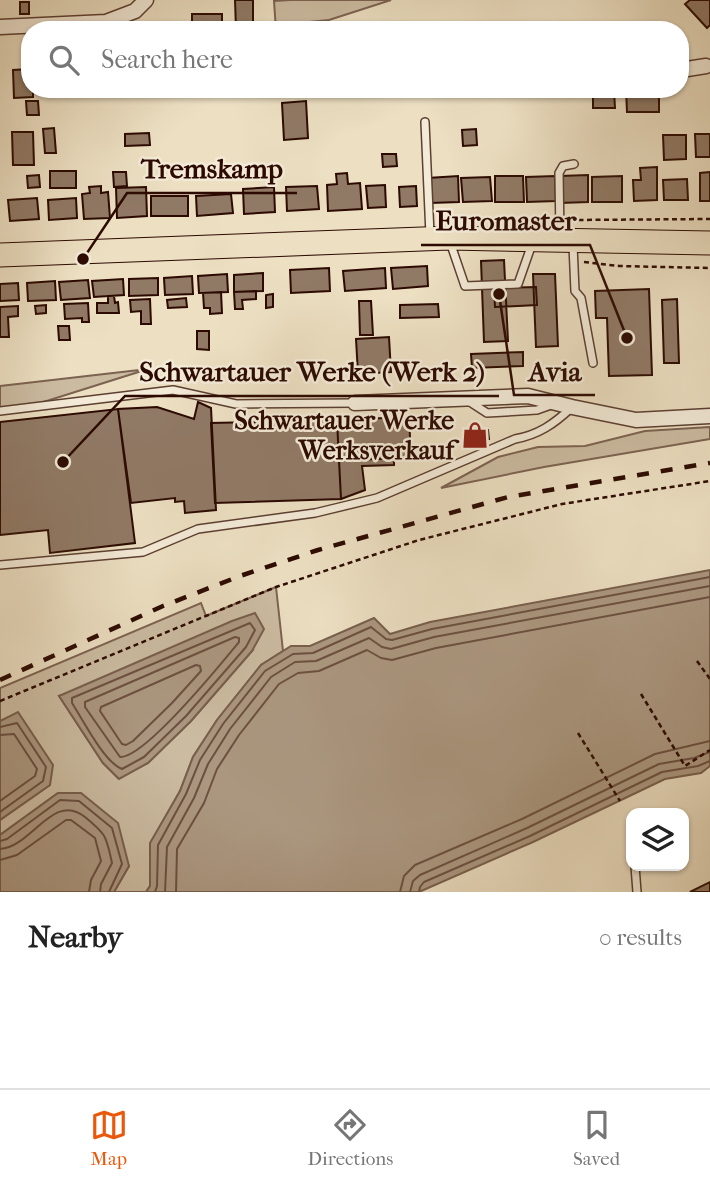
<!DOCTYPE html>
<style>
:root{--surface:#fff;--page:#f6f6f6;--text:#222;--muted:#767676;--line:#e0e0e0;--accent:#ea580c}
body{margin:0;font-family:"IM FELL French Canon",serif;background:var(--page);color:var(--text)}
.controls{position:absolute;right:21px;bottom:21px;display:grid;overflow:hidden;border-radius:14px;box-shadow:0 2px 5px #0004}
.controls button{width:63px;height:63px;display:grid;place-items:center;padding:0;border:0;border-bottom:2px solid var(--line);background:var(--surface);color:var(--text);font:35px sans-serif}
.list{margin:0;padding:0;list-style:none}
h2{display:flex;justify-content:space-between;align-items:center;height:91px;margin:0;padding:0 28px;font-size:30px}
h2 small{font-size:23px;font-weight:400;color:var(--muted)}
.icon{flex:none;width:38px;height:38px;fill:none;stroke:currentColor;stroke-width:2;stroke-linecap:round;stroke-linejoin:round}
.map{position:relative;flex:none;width:710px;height:892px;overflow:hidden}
.search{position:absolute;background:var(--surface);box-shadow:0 2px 5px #0004;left:21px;right:21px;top:21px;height:77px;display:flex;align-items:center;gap:18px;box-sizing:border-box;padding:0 24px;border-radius:28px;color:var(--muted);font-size:26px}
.sheet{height:196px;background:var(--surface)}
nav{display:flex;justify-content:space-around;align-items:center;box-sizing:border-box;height:98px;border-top:2px solid var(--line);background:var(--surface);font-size:19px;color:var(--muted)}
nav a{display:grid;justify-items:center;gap:4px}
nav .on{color:var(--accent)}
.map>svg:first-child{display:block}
</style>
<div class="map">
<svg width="710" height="892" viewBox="0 0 710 892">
<rect width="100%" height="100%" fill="#ecdfc2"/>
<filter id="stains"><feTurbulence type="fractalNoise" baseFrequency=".00286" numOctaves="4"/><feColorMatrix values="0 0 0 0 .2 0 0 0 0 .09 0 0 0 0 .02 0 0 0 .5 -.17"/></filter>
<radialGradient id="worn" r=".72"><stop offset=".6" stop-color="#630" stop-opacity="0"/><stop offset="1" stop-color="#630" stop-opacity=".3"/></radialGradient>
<path fill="#cbbba1" stroke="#7c6251" stroke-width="2" fill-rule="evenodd" d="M290,0h101l-62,20 -19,2 -1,8h-33l-2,-29z
M148,369l-114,36 -34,4v-23z
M710,427v12l-166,28 -103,21 57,-31 40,-10 47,-1 60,-15z
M276,587l7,64 -22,14 -44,55 -24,37 -13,34 -29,52 -1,43 -4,6h-32l15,-26 -71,-73 -58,42v-15l50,-35 -32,-72 -18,8v-33l201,-85 5,13zM252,651l-61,70 -43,42 -30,15 -15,-15 -44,-67z"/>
<path fill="#ab9780" stroke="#785f4d" stroke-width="2" d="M710,570v196l-9,7 -36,6 -132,63 -114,50h-273l4,-6v-43l30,-52 13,-34 24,-37 44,-55 30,-19h19l64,-28 16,16 40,-12z
M255,613l9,16 -12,22 -61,70 -43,42 -29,16 -16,-16 -44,-67 173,-75z
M18,712l35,53 -3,20 -50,35v-99z
M58,793h23l37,30 11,43 -15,26h-114v-57z"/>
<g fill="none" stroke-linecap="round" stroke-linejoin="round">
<path stroke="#6c5040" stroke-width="2" d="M250,623l5,7 -9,17 -60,69 -42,41 -22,12c-18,-7 -39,-49 -50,-66v-5z
M235,637l4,1v4c-19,23 -94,116 -119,115l-35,-50v-5z
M196,665l4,1 1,5 -29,32 -39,38 -7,4 -4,-1 -22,-33 1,-4z
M0,727l17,-4 29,44 -3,14 -43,31
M0,735l14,-1 23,35 -2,7 -35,25
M0,841l7,-2 53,-39 19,1 33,27 10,36 -13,28
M0,849c32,-2 53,-58 85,-32 22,18 21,19 27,46l-11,21 -1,8
M0,860l17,-5 49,-35h5l24,18 6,23 -10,19 -2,12
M155,892l2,-6 1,-41 28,-51 14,-34 23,-36 42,-53 28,-17 20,-1 58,-26 15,12 6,1 40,-11 278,-52
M165,892l2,-45 27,-49 14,-34 22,-35 41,-52 24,-15 21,-1 53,-23 13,9 9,2 43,-12 276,-51
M176,892l1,-43 27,-46 13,-34 22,-34 40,-51 19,-11 21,-2 48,-21 14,8 11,2 44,-12 274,-51
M400,892l4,-16 11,-11 107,-46 133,-65 55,-13
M410,892l3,-11 7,-6 107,-47 132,-64 35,-6 16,-6
M419,892l1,-5 4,-5 106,-46 132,-64 36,-6 12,-5"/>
</g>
<path fill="#907965" stroke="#2c0a01" stroke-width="2" d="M235,0h18v29h-17z
M690,0h20v25l-3,3 -22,-24z
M20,2h9v12h-9z
M192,14h30v16h-30z
M174,22h11v8h-11z
M30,69v20h3v8l-19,1 -1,-28z
M424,89h30v6l-30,2z
M626,89h33v23h-32z
M614,90l1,18h-22v-17z
M26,101h12l1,14h-12z
M306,101l2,37 -24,2 -2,-37z
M54,128l2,25h-11l-2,-24z
M476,129l1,16 -14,1 -1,-16z
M12,132h21l1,33h-21z
M149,133l1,12 -25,1v-12z
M695,134h15v23h-14z
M663,135h23v24l-22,1z
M382,154h14l1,12 -14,1z
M657,167v33l-23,1 -1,-21h8l-1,-12z
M50,171h26v17h-26z
M113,172h13l1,14 -13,1z
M710,172v29h-10v-28z
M347,173l1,11 12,-1 2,26 -34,2 -1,-26 10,-1 -1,-10z
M39,175l1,12 -12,1 -1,-12z
M588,175v27l-28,1v-27z
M458,176l1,26 -29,1 -2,-25z
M495,176h28l1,26h-29z
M555,176l1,25 -29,1 -1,-25z
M622,176v26h-30v-25z
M490,177l2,24 -29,1 -2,-24z
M687,179l1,21h-24l-1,-20z
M385,185l1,22 -18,1 -2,-22z
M101,186v7l7,-1 2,26 -26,1 -2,-25 8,-1 -1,-6z
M317,186l2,23 -32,2 -1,-24z
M416,186l1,20 -17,1 -1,-20z
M146,187l1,29 -30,2 -1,-30z
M274,187l1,25 -31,2 -1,-25z
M231,194l2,19 -36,3 -1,-20z
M151,196h37v20h-37z
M37,198l2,21 -29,2 -2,-21z
M76,198l1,20 -28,2 -1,-20z
M504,260l4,81 -24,1 -3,-81z
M427,266l1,20 -35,3 -2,-21z
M329,268l1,23 -39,2 -1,-23z
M385,268l1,20 -41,3 -2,-20z
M263,273v18l-29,1v-17z
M227,274l1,18 -29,1 -1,-17z
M533,274h22l3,72 -22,1z
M192,276l1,18 -28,1 -1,-17z
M158,278v17l-29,1v-17z
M123,279l1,16 -30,2 -2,-16z
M88,280l2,18 -29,2 -2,-18z
M55,281l1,19 -28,1 -1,-18z
M18,283l1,17 -19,1v-17z
M536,287l1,18 -42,2 -1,-19z
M649,289l3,86 -43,1 -2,-58h-11l-1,-27z
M256,291v8l-14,1 1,9h-8l-1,-17z
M221,292l1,21 -12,1v-6h-6l-1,-15z
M273,294v13l-7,1v-13z
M108,296h6l1,7 3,-1 1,11h-22v-10h11z
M186,298l1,9 -19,1 -1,-8z
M150,299l1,25h-10v-13l-10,1 -1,-12z
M677,299l2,64h-15l-2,-63z
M359,301h12l2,34h-13z
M88,303l1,19h-7v-4l-17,1 -1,-15z
M438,304l1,13 -39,1v-13z
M46,305v8l-10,1 -1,-8z
M18,306v10l-10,1 1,20h-9v-30z
M58,326h11l1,14h-11z
M197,331h12v19l-12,-1z
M389,337l2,35 -33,2 -2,-35z
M523,352v14l-51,2 -1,-14z
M198,402l13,6 5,102 -31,3 -1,-12 -9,1v-4l-44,5 -13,-94 39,-2 37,12z
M118,409l17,134 -85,10 -2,-23 -48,5v-113z
M409,417l2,40 -72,4 -2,-41z
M337,420l4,79 -126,4 -4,-80z
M488,430l1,9 -25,1 -1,-9z
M394,458v7l-32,1 3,24 -24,9 -2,-38z
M710,882v10h-20z"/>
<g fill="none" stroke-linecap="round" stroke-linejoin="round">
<defs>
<path id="lane" d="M425,122l5,113
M560,236l-1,-63 4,-7 11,-2
M450,242l15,44 53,-2 14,-40
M573,245l2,46 6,7 12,65
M467,400l20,13 50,-3 14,-5
M0,411l173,-21 63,14 119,-1
M0,565l143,-13 55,-23 117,-16 62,-15 138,-59c23,-4 39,-15 56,-31
M635,866l2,26"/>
<path id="street" d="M0,27l106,-5 29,-11 11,-11
M680,68l7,1 19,-3
M355,403l173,-7 44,11 64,13 74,-4"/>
<path id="primary" d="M0,255l449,-17 261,5"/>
</defs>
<use href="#lane" stroke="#5c3f31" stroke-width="10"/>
<use href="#street" stroke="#5c3f31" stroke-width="17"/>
<use href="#primary" stroke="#2c0a01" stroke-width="25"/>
<path stroke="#2c0a01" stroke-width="2.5" stroke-dasharray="5 3.5" stroke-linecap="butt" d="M570,220l140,-1
M584,262l35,4 91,2
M697,661l13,18
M641,694l44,72 25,-16
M0,701l276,-114 143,-47 143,-36 148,-23
M578,733l42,68"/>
<use href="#lane" stroke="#f3ead7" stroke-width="7"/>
<use href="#street" stroke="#f3ead7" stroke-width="14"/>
<use href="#primary" stroke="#ecdfc2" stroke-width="23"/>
<path stroke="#2c0a01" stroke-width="4.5" stroke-dasharray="12 12" stroke-linecap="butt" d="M0,680l163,-74 77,-30 78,-26 190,-53 202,-34"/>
</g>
<defs>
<symbol id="shop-bare" viewBox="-9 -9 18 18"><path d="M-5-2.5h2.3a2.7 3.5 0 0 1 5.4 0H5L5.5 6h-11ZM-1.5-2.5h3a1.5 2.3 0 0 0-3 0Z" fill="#8f2418" stroke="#f3ead7" stroke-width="2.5" paint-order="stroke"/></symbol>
</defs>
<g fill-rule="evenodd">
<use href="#shop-bare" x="456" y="416" width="38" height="38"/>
</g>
<g text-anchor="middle" stroke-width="5" stroke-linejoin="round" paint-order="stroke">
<g font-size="26" font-weight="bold" fill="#2c0a01" stroke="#f3ead7" text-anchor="end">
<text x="454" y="429">Schwartauer Werke<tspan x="454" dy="30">Werksverkauf</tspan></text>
</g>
</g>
<path fill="none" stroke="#2c0a01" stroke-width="2.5" d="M83 259L127 193H297M627 338L590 245H421M499 294L514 395H595M63 462L125 396H499"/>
<g fill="#2c0a01" stroke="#f3ead7" stroke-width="2.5">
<circle cx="83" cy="259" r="7"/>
<circle cx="627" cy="338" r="7"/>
<circle cx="499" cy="294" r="7"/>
<circle cx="63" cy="462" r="7"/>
</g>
<g font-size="28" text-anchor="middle" font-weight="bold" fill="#2c0a01" stroke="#f3ead7" stroke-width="5" stroke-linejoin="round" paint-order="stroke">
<text x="212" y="178">Tremskamp</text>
<text x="506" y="230">Euromaster</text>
<text x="555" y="381">Avia</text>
<text x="312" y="381">Schwartauer Werke (Werk 2)</text>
</g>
<rect width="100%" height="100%" filter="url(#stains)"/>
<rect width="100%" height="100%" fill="url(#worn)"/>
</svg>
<div class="controls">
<button><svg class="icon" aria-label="layers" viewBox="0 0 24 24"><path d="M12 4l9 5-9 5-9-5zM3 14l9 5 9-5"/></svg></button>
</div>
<div class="search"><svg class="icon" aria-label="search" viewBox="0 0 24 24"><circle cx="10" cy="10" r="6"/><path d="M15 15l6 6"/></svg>Search here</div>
</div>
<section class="sheet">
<h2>Nearby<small>0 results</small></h2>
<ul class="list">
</ul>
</section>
<nav>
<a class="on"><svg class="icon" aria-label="map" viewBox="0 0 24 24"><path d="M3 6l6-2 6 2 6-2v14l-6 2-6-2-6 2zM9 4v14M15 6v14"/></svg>Map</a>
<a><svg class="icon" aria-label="directions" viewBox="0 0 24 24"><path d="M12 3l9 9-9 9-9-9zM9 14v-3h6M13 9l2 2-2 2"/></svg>Directions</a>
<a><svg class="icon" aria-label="saved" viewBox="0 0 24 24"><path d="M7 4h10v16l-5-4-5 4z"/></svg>Saved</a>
</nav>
